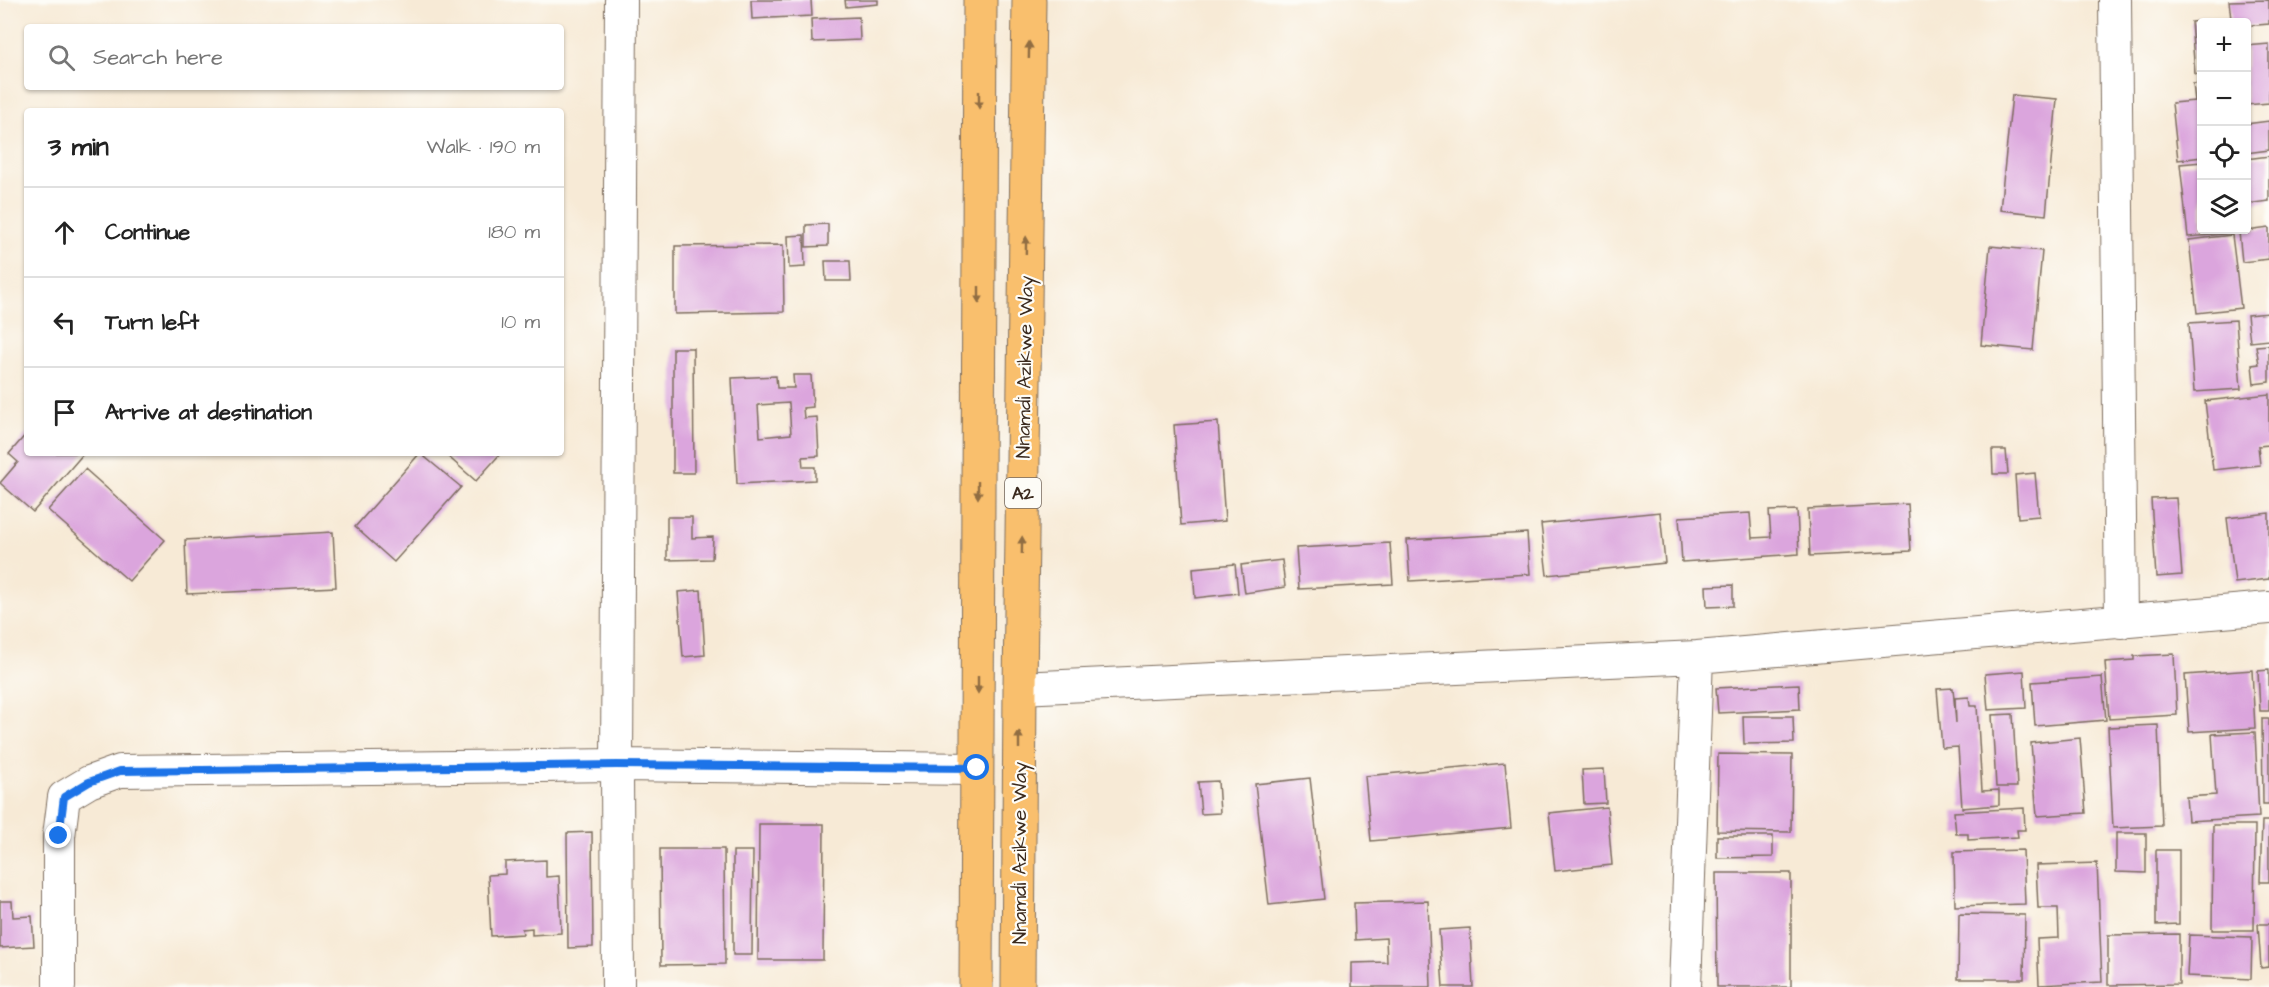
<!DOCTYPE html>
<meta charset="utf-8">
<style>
:root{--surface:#fff;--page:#f6f6f6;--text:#222;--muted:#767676;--line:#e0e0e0}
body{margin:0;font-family:"Architects Daughter",sans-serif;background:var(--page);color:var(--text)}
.controls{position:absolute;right:18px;top:18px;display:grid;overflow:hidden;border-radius:6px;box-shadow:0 2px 4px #0004}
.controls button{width:54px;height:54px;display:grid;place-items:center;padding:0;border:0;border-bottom:2px solid var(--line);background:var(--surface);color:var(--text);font:30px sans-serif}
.stop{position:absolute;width:18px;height:18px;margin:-14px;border:4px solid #1a73e8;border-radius:50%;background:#fff}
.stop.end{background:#1a73e8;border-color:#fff;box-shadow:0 2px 6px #0008}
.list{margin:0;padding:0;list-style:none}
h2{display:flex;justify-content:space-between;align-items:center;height:78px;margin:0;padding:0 24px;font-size:26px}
h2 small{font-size:20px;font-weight:400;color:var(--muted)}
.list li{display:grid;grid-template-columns:39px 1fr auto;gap:18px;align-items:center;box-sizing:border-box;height:90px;padding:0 24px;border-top:2px solid var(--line)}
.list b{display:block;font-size:22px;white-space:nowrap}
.list em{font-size:20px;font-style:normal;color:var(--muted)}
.icon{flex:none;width:33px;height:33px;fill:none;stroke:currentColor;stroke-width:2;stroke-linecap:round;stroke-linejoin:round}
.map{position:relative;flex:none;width:2269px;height:987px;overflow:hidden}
.search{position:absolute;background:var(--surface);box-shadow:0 2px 4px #0004;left:24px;top:24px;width:540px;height:66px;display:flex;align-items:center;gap:15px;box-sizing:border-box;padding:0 21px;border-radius:6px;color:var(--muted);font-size:22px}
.panel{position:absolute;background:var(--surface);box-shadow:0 2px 4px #0004;left:24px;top:108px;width:540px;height:348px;border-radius:6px}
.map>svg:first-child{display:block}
</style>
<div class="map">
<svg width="2269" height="987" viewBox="0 0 2269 987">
<rect width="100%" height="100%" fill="#fdfcf7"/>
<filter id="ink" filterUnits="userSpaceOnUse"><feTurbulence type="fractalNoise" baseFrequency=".0167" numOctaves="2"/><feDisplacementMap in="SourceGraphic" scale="12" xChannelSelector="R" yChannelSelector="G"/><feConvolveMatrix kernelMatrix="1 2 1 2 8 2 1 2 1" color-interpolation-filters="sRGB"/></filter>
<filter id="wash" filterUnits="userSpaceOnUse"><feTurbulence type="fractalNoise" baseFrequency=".008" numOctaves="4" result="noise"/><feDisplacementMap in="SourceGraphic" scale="24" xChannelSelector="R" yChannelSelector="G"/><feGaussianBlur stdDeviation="1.35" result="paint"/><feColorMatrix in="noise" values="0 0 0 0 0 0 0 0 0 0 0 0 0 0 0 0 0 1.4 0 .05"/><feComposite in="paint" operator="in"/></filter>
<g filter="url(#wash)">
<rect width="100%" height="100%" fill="#f7ead6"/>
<g id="blocks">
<path fill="#dba5dd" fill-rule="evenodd" d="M751,0h60l1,16 -60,3z
M845,0h33v4l-32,3z
M2269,0v24l-23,2v-4h-40v-1l25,-2 -2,-18z
M859,17l1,23 -48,2 -1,-23z
M2202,21v53h-7l-4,-52z
M2269,44v59l-23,2v-59z
M2202,83v74l-24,3 -6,-57 23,-2 -2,-17z
M2012,95l45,4 -11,116 -46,-5z
M2269,121v29l-23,3v-29z
M2269,156v45l-23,3v-45z
M2202,162v68h31l1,3 -46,4 -8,-73z
M828,224v22l-22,1v-22z
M2269,228v31l-27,3 -3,-30z
M804,235l1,32 -16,1 -1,-32z
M2232,235l9,73 -44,5 -8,-73z
M783,245l1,67 -109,2v-68z
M1990,246l52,5 -9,99 -52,-5z
M825,261h25l1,20h-25z
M2269,313v27l-19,2 -3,-27z
M2236,320l5,69 -47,3 -5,-69z
M2269,345v37l-15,2 -2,-19 7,-1 -3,-18z
M673,348h20l1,125h-21z
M793,375h18l2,32 -10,1 1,10 13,-1 2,39 -17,1 1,10h12v13l-78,4 -5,-106 44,-2 1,12h17zM789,403l2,31 -31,3 -2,-32z
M2269,394v51l-11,1 2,19 -47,5 -8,-69z
M1218,422l7,99 -44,4 -7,-100z
M27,433v20h57l-51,59 -33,-29 18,-21 -9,-8z
M1992,450h14l2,24h-15z
M420,453l41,34 -67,75 -39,-35z
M444,453h57l-25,28z
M85,469l80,71 -36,41 -81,-71z
M2035,473l4,43 -21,2 -3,-43z
M2176,498l6,77 -26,2 -5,-78z
M1908,504l3,47 -101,5 -2,-47z
M1797,510l2,44 -117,8 -3,-45 71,-4 2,25 19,-1 -2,-26z
M1660,512l5,51 -118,12 -6,-51z
M2269,513v66l-34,4 -8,-65z
M667,517h25v21l21,-1 -1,22 -45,1z
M333,532l3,55 -149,7 -2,-54z
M1527,533l3,41 -120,7 -3,-41z
M1390,543l3,41 -94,5 -3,-41z
M1282,560l3,27 -40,6 -4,-28z
M1235,564l3,29 -43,5 -2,-30z
M1733,585v21l-26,1 -1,-21z
M701,590l4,65 -22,2 -5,-65z
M2174,654l3,61 -68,4 -4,-57 29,-2v-4z
M2252,670l3,58 -66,4 -4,-57z
M2269,670v41h-9l-2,-40z
M2024,671l2,37 -38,2 -3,-36z
M2102,677l4,43 -71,6 -3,-44z
M1799,684l1,25 -82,4 -2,-25z
M1953,688l3,35 -1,-25 14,-1 1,9h7l5,85 17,-1v15l-37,3 -4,-61 -16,1 -5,-59z
M2013,714l4,73h-21l-4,-72z
M1743,716h50l1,27 -50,1z
M2262,719h7v85h-6z
M2158,725l4,101 -49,2 -5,-101z
M2255,732l4,85 -71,4 -2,-24 30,-2 -4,-61z
M2080,738l6,75 -49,3 -6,-73z
M1718,754l74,1 -1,77 -74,-1z
M1505,763l6,65 -140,13 -6,-65z
M1604,769l2,34 -22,1 -2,-34z
M1310,778l14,121 -55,6 -14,-121z
M1218,781l2,32 -19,1 -3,-32z
M1607,807l5,58 -57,6 -6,-58z
M2024,808l1,22h-8l1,7 -50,3v-6h-12l-2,-22z
M2262,821h7v61h-9z
M759,824h65l-1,136h-65z
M2213,825h42l-1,105h-42z
M592,832l1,115 -25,1 -1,-115z
M2116,833h30v40l-30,-1z
M1717,836h56v21l-56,1z
M660,849h64l1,115 -64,1z
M2023,850l2,54 -70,2 -1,-54z
M2156,850h23v74l-23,1z
M733,851h20l-1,104h-19z
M546,860v17l13,-1 2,57 -29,2v-7l-10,1 1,5 -32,2 -3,-61 17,-1v-12z
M2097,863l5,119 -63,3 -2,-46 22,-1 -1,-30h-20l-2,-43z
M1716,873h75v114h-74z
M0,901h12l1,16 19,-1 2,30 -34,2z
M1428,901l3,86h-79v-24l35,-1 -1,-24 -31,2 -1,-37z
M1959,914l66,1 -1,64h-66z
M2258,924h11v43l-8,1z
M1470,928l3,59h-30l-4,-57z
M2179,934v50l-71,1v-50z
M2189,935l63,2 -1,42 -64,-3z"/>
</g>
</g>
<g filter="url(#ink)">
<use href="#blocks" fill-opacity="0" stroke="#7d6d5e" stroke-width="1.5"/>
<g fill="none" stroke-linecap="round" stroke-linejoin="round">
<defs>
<path id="minor" d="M2115,0l6,622
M1020,688l677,-31 572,-49
M59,987v-151l5,-39 25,-15 31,-11 497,-6 360,4
M618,987l-1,-222 4,-765
M1685,987l12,-330"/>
<path id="trunk" d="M976,987l4,-987
M1018,987l2,-299 9,-688"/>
</defs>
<use href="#minor" stroke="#7d6d5e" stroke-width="34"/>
<use href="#trunk" stroke="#7d6d5e" stroke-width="35"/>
<use href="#minor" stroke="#fff" stroke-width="32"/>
<use href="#trunk" stroke="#f9bf6d" stroke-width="33"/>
</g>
<defs><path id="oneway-solid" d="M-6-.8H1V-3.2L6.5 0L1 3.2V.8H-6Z" transform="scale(1.5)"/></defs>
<g fill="#906d42">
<use href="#oneway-solid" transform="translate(1029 50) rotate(-89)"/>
<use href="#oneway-solid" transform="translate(979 100) rotate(90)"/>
<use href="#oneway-solid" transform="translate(1026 245) rotate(-89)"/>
<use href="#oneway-solid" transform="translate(979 295) rotate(90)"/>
<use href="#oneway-solid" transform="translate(978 490) rotate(90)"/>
<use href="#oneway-solid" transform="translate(1022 545) rotate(-89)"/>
<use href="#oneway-solid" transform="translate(978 685) rotate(90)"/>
<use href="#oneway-solid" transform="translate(1019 740) rotate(-90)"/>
</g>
</g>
<g fill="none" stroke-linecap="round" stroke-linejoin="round" filter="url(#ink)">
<path stroke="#1a73e8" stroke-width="8" d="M59,836l5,-39 25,-15 31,-11 497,-6 360,3"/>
</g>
<g text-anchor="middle" stroke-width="4.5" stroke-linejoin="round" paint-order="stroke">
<rect fill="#fdfcf7" stroke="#75695f" stroke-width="1.5" x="1005" y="478" width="36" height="30" rx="4.5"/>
<g font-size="18" font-weight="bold" fill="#3b2a1e">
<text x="1023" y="499">A2</text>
</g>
<g font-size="20" fill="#3b2a1e" stroke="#fdfcf7">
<text transform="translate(1024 367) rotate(-89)" y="7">Nnamdi Azikwe Way</text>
<text transform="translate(1019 853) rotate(-90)" y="7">Nnamdi Azikwe Way</text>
</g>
</g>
</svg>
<div class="controls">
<button>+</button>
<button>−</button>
<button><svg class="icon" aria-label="locate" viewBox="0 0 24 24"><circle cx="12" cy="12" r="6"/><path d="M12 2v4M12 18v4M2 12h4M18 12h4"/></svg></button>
<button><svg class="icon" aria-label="layers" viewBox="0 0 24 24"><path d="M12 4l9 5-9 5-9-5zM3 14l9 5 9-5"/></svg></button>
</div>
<div class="stop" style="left:977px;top:768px"></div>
<div class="stop end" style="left:59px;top:836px"></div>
<div class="search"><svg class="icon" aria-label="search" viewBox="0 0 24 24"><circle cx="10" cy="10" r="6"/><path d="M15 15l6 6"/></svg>Search here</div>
<section class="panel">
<h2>3 min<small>Walk · 190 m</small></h2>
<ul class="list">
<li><svg class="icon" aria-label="ahead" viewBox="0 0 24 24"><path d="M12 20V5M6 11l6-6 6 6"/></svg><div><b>Continue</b></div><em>180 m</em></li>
<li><svg class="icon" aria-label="left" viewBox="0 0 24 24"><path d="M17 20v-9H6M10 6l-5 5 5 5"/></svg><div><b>Turn left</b></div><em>10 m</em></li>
<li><svg class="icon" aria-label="arrive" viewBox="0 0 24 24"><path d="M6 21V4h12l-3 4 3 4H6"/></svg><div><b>Arrive at destination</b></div></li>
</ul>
</section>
</div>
